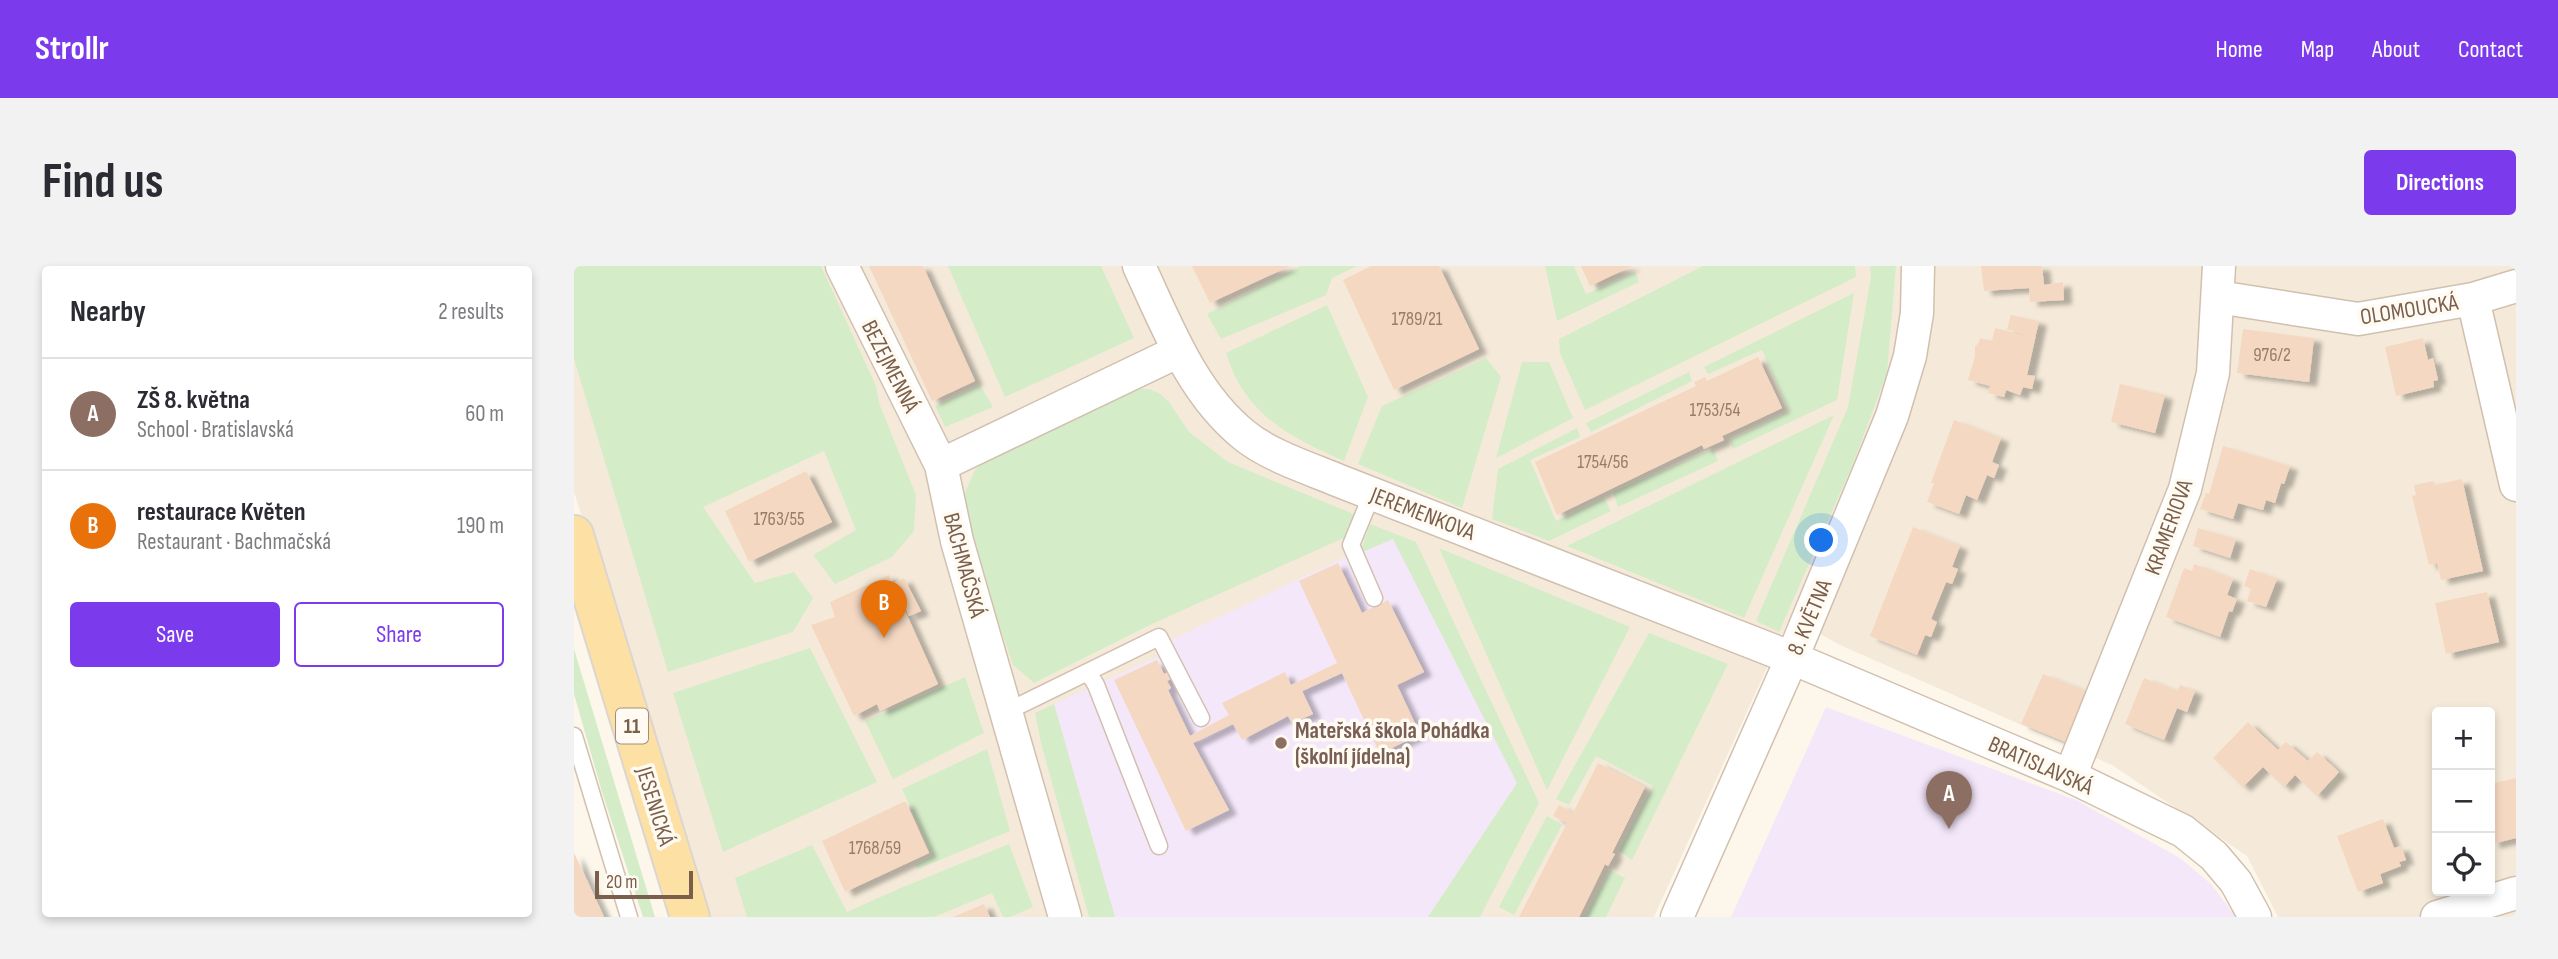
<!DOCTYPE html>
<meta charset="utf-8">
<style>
:root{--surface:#fff;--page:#f2f2f3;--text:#2b2b33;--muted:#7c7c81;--line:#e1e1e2;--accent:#7c3aed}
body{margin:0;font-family:"Sofia Sans Condensed",sans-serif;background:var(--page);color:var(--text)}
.controls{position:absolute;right:21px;bottom:21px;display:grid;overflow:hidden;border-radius:7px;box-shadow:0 4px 10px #0003}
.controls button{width:63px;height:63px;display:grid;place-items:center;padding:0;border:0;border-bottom:2px solid var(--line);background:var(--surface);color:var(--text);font:35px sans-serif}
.scale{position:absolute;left:21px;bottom:18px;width:98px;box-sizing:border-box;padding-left:7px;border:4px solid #7a5f4c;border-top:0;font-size:19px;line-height:24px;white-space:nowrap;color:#7a5f4c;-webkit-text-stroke:5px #fffbf2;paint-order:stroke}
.you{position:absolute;left:1248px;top:275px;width:24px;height:24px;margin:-18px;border:5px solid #fff;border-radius:50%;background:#1a73e8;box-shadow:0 0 0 10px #1a73e833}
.badge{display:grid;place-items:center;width:46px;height:46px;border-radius:50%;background:var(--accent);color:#fff;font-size:23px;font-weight:700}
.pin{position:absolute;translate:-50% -58px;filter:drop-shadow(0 2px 4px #0008)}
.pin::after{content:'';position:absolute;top:37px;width:24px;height:21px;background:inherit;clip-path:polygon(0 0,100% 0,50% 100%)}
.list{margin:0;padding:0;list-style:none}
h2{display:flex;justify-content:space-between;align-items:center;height:91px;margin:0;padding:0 28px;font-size:30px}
h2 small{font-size:23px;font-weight:400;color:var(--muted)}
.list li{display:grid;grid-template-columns:46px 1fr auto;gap:21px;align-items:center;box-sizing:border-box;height:112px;padding:0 28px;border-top:2px solid var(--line)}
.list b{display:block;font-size:26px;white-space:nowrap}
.list p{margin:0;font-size:23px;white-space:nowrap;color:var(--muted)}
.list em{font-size:23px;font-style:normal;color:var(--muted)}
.actions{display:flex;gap:14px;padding:21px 28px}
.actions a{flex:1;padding:16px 0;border:2px solid var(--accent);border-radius:7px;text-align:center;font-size:24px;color:var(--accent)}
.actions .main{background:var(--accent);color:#fff}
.icon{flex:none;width:38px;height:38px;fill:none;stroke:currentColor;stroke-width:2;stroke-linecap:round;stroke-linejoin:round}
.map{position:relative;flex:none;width:1942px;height:651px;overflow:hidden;border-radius:7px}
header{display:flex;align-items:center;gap:42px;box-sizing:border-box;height:98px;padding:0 35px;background:var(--accent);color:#fff}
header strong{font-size:33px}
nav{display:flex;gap:38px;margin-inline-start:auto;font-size:24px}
.intro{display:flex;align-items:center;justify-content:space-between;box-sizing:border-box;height:168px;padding:0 42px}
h1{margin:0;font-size:49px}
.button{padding:18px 32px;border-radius:7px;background:var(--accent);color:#fff;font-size:24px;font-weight:700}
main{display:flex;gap:42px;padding:0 42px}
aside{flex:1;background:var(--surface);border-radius:7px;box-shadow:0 4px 10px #0003}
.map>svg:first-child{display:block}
</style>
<header>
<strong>Strollr</strong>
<nav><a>Home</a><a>Map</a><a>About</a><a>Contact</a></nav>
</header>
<div class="intro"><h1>Find us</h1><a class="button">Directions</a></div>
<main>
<aside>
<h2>Nearby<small>2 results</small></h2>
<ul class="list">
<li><span class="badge" style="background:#8d6e63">A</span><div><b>ZŠ 8. května</b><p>School · Bratislavská</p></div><em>60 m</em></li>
<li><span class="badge" style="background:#e8710a">B</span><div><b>restaurace Květen</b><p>Restaurant · Bachmačská</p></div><em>190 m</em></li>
</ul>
<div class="actions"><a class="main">Save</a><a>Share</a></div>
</aside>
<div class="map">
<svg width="1942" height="651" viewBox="0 0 1942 651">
<defs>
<filter id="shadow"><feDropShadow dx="8" dy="4.5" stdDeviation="2" flood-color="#0004"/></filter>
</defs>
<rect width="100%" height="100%" fill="#fdf7eb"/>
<path fill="#f5ead9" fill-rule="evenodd" d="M0,0h1942v651h-238l-31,-61 -135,-91 -272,-120 -50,-28 -136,300h-945l-135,-425zM1863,446h53v179h-53z"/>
<path fill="#f4e7fa" d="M819,273l124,244 -89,134h-313l-61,-213 121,-55 -4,-9 183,-87z
M1252,441l250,93 104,58 31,26 25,33h-505z"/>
<path fill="#d5ecc8" d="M0,0h247l55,120 3,17 37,92 -2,36 -22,26 -57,27 -22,-29 43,-25 -32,-79 -121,56 52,76 39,-11 19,26 -20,34 -125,40 -94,-313z
M374,0h153l33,72 -129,59z
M727,0h56l-25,12 -6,17 -105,44 -14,-25z
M971,0h29l12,28 49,-22 4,10 -82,39z
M1129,0h152l1,11 -271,133 -25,-57 -1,-14z
M1296,0h26l-9,107 -35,93 -73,166 -23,-11 92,-214 23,-130z
M1280,27l-17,107 -104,49 -3,-9 59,-29 -27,-61 -54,24 -4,-7z
M753,39l41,92 -24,64c-54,-24 -100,-47 -118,-108z
M912,92l15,19 -39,131 -104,-44 24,-58z
M948,96h27l24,56 -77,40z
M1115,106l3,9 -101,51 -5,-9z
M406,119l13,22 -48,20 -10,-21z
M562,123h13l10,4 10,9 20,30 39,30 128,53 -10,22 -194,87 -118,59 -21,-18 -54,-159 16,-36 13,-13 132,-64z
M1260,149l-90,203 -177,-72z
M1003,162l3,9 -50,23 26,61 48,-23 7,13 -62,30 -57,-22 6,-50z
M1139,183l5,12 -100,46 -5,-15z
M796,258l46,18 123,261 -59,114h-52l89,-134 -124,-244 -33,14z
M865,282l191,79 -83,163z
M1075,367l79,31 -96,196 -13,-9 34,-65 -57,-30 -27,49 -13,-6z
M236,382l67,134 -154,70 -50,-159z
M0,383l81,268h-12l-41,-125 -28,-98z
M391,411l19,56 -91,46 -28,-58z
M480,438l61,213h-26l-48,-174 -6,-30z
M413,483l23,82 -92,38 -3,-4 18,-9 -31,-67z
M973,550l15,9 -48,90 -15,-8z
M435,578l24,63 -23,10h-7l-11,-24 -58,24h-187l-12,-39 77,-33 35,67 51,-23z
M1036,604l15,8 -19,39h-21z"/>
<path fill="#f4d8c2" filter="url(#shadow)" d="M295,0h54l52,115 -43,20z
M618,0h98l-80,37z
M797,0h68l40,83 -85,41 -51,-110z
M1007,0h51l-42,20z
M1407,0h61l2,19 19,-3 1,18 -34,2 -1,-14 -45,3z
M1437,49l28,6 -12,54 8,1 -3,13 -9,-2 -3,8 -14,-5 -2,7 -16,-4 2,-7 -22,-6 7,-24v-10l3,-2 2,-6 12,3 3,-13 31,8 -19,-7z
M1669,63l71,9 -5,44 -72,-9z
M1849,72l5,22 5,-2 5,22 -5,1 1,6 -38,9 -11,-49z
M1184,91l24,51 -60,28 2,4 -20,9 -2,-4 -145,70 -22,-53 161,-76 -2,-4 11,-5 2,4z
M1546,118l45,11 -10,38 -44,-11z
M1380,154l47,18 -9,24 7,3 -5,13 -7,-3 -10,25 -11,-5 -7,19 -32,-12 7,-19h-3z
M1649,180l67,20 -6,18 -3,-1 -6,20 -9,-3 -3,10 -25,-7 -5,16 -33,-10 6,-16 3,1z
M232,205l26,51 -83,40 -24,-51z
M1888,213l21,92 -42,9 -4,-17 -8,2 -17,-69 4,-1 -2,-10 20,-4 1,4z
M1339,261l47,19 -8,21 6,2 -6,15 -6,-2 -15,37 6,3 -6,15 -6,-2 -8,20 -47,-19z
M1624,262l38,11 -6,19 -37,-12z
M764,297l24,50 26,-13 36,72 -27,13 23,49 -40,20 -38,-81 -40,18 11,23 -21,9 -4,-7 -46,24 -9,-16 -40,19 36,67 -43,21 -72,-151 43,-20 7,14 7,-3 3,6 -7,4 4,7 -3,2 22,46 39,-21 -7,-12 63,-31 6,13 46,-22 -38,-82z
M1620,298l39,15 -6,16 10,4 -5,13 -3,-1 -9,26 -54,-20 18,-49 8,3z
M1676,303l27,10 -11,28 -19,-6 4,-12 -7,-3z
M315,309l49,109 -58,27 -3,-7 -23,12 -43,-91 24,-8 -5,-15z
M330,312l17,33 -12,5 -15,-33z
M1913,326l12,50 -53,12 -11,-51z
M1469,408l42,17 -19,51 -45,-18z
M1570,412l33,13 3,-6 15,6 -8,21 -10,-4 -13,32 -39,-16z
M1674,456l30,28 8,-8 22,19 9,-9 22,20 -22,24 -22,-21 -11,12 -21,-20 -20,20 -30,-29z
M1024,497l47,24 -33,66 3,1 -7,12 -3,-2 -26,53h-60l48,-94 -14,-7 3,-6 3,-5 14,8z
M1942,512v60l-24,6 -2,-11v-49z
M329,536h3l23,51 -84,39 -23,-51z
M1809,553l11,29 7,-2 5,14 -7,2 2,4 -21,8 3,9 -25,9 -21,-56z
M0,587l4,8 26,56h-30z
M410,638l6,13h-37z"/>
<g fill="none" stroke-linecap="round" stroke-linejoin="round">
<defs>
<path id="lane" d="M798,228l-21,51 23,53
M514,406l8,13 63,161
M432,446l153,-75 42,81
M0,470l55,181"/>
<path id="street" d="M268,0l99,199 16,76 108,376
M565,0c28,60 53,127 105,169 24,20 64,33 93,45l455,178 278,118 113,55 31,25 22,26 19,35
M1644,31l140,22 115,-20 43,-13
M1899,33l43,186
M367,199l238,-114
M1496,510l115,-287 28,-116 6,-107
M1103,651l115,-259 100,-242 18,-60 7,-43 1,-47
M1863,651l79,-24"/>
<path id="primary" d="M0,269l116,382"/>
</defs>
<use href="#lane" stroke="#d1c0af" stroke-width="19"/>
<use href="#street" stroke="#d1c0af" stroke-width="35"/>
<use href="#primary" stroke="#dcd5d0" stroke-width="42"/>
<use href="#lane" stroke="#fff" stroke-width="16"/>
<use href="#street" stroke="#fff" stroke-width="32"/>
<use href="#primary" stroke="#fde0a3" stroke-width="38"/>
</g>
<circle fill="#8d6e63" stroke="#fffbf2" stroke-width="2.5" cx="707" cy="477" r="7"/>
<g text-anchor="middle" stroke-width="7" stroke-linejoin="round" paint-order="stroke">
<g font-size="19" fill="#987d6a">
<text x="843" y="59">1789/21</text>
<text x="1698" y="95">976/2</text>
<text x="1141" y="150">1753/54</text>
<text x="1029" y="202">1754/56</text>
<text x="205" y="259">1763/55</text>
<text x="301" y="588">1768/59</text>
</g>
<rect fill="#fffbf2" stroke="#a28e7e" stroke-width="2" x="42" y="442.5" width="32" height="35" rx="5"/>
<g font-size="21" font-weight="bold" fill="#7a5f4c">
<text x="58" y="467">11</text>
</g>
<g font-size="23" fill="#7a5f4c" stroke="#fffbf2">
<text transform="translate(1835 43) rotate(-9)" y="8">OLOMOUCKÁ</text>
<text transform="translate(317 100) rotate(63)" y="8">BEZEJMENNÁ</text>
<text transform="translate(849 247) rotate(21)" y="8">JEREMENKOVA</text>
<text transform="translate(1594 261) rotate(-70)" y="8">KRAMERIOVA</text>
<text transform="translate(391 299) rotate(75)" y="8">BACHMAČSKÁ</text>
<text transform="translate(1235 351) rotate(-67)" y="8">8. KVĚTNA</text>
<text transform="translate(1467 499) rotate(24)" y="8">BRATISLAVSKÁ</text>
<text transform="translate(82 540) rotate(73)" y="8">JESENICKÁ</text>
</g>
<g font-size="23" font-weight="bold" fill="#785e54" stroke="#fffbf2" text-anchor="start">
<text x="721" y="472">Mateřská škola Pohádka<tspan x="721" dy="26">(školní jídelna)</tspan></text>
</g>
</g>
</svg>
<div class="controls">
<button>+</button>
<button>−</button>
<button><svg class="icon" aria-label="locate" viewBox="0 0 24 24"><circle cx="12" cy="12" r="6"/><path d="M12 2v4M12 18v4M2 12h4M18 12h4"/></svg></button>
</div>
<div class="scale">20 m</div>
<div class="you"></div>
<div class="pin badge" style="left:1375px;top:563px;background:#8d6e63">A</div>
<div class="pin badge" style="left:310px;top:372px;background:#e8710a">B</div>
</div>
</main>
